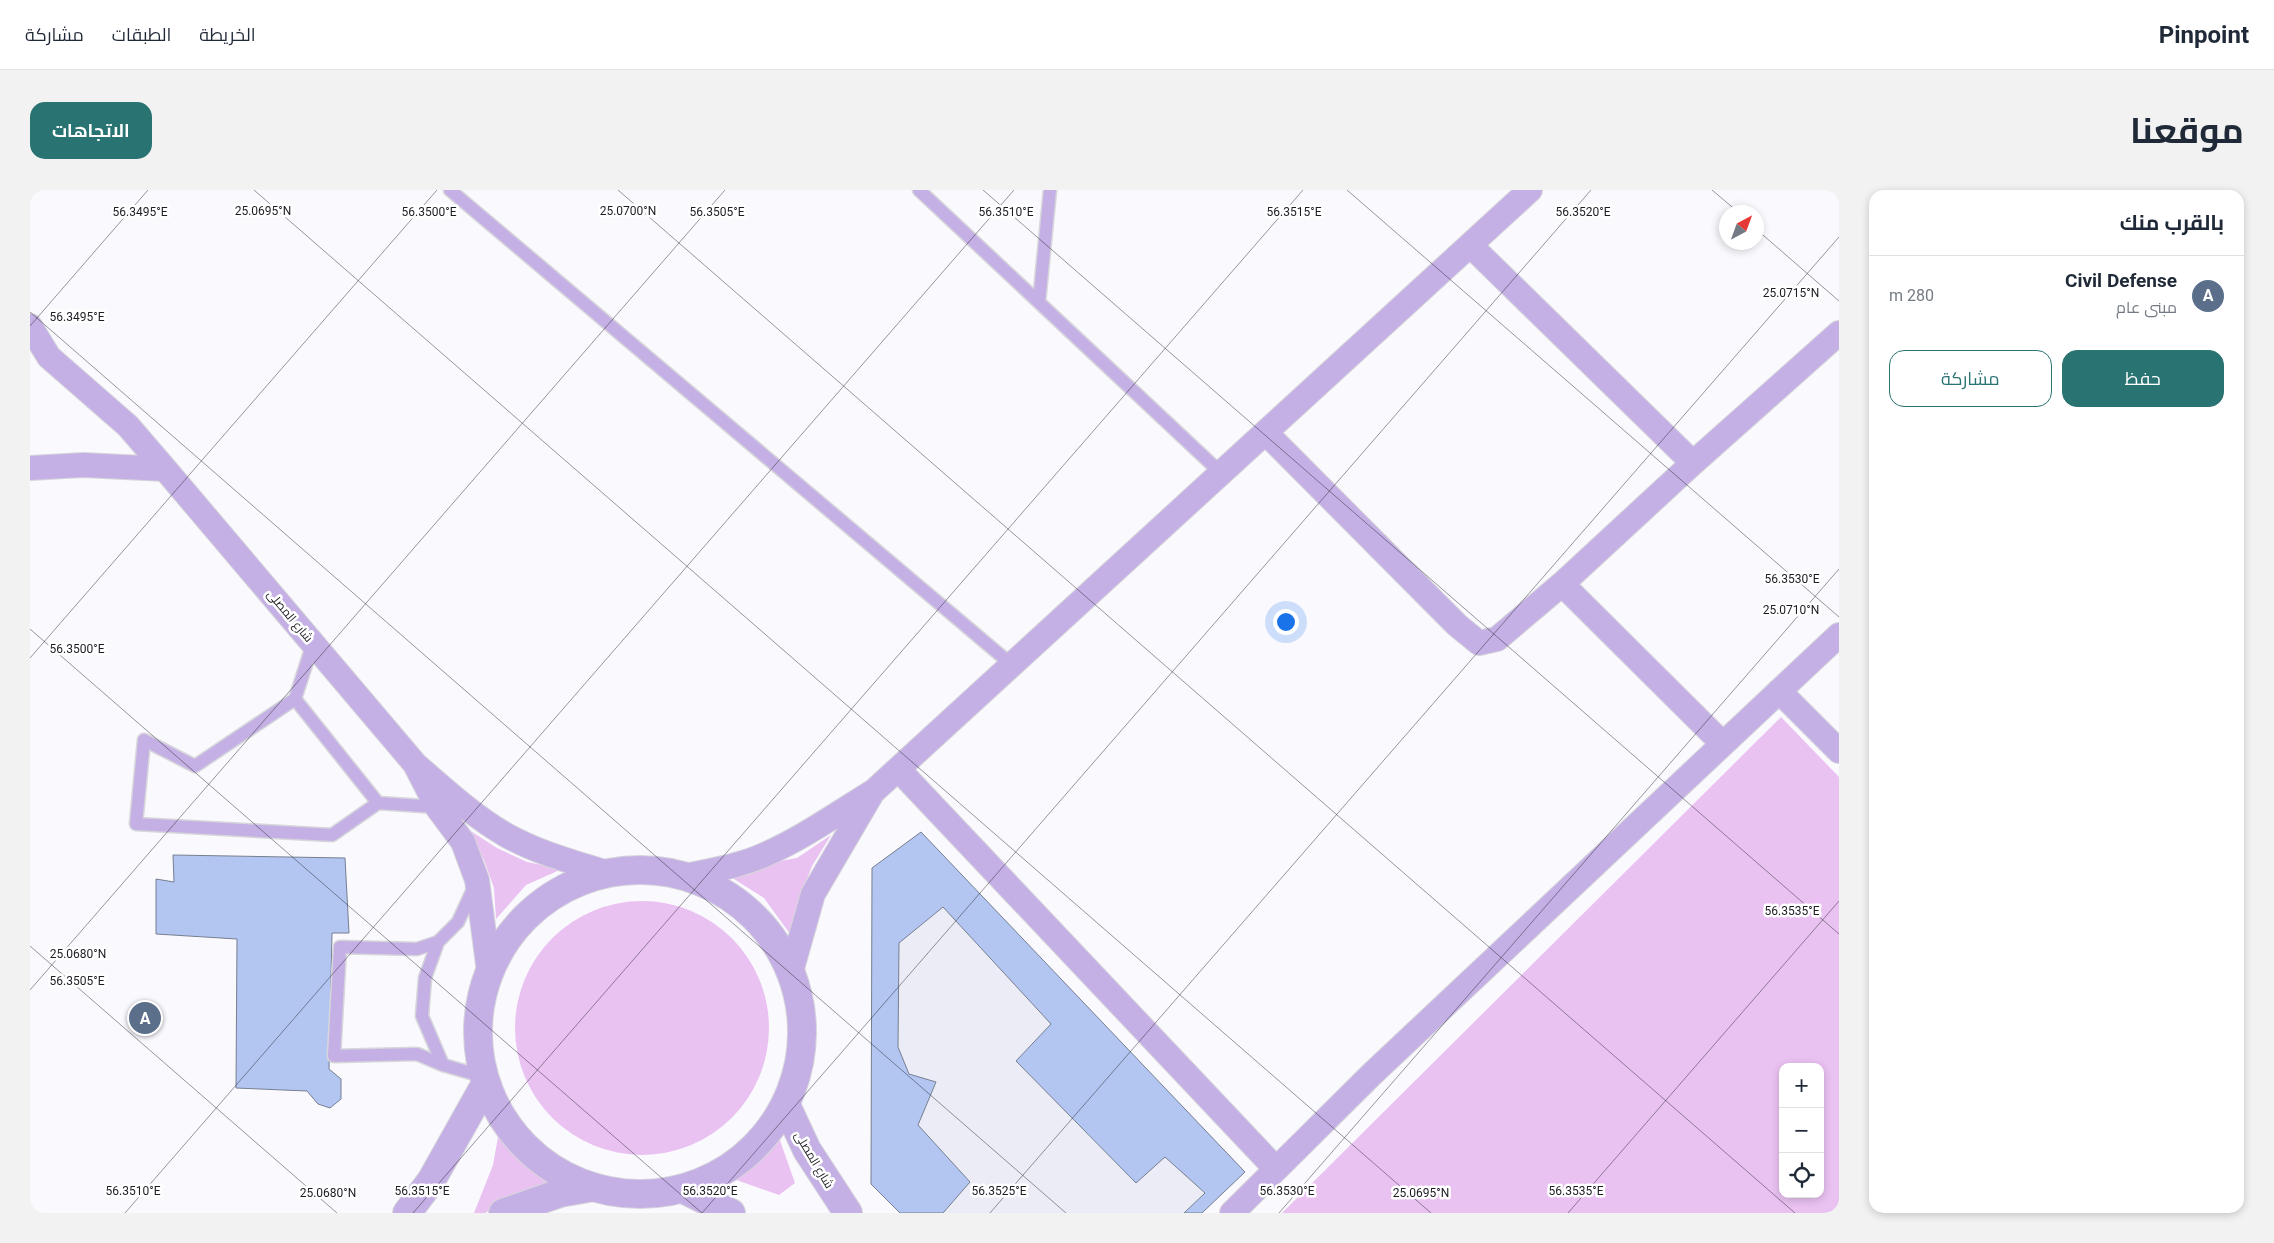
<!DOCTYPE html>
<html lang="ar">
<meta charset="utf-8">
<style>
:root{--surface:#fff;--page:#f2f2f3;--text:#1f2937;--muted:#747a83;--line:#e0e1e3;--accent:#297372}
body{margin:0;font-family:Roboto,Cairo,sans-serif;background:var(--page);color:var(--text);direction:rtl}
.controls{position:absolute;right:15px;bottom:15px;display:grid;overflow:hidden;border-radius:10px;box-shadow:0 2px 8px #0003}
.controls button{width:45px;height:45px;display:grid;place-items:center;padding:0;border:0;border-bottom:1px solid var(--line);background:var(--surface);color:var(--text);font:25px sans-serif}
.compass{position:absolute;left:1689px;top:15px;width:45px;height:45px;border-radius:50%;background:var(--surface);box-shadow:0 2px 8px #0003;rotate:41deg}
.you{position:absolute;left:1255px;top:431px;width:18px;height:18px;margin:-12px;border:4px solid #fff;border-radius:50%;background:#1a73e8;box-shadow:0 0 0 8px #1a73e833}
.badge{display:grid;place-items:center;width:32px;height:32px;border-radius:50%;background:var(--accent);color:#fff;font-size:16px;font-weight:700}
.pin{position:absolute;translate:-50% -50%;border:2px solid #fff;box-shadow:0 1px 5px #0006}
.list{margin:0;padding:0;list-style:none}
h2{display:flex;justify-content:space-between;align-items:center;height:65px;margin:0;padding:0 20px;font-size:21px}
h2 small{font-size:16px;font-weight:400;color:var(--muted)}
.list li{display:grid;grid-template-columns:32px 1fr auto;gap:15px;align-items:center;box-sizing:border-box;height:80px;padding:0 20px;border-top:1px solid var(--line)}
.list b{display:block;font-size:19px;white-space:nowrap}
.list p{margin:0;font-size:16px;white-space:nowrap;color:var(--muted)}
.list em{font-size:16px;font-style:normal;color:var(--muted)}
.actions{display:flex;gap:10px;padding:15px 20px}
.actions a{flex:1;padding:11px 0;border:1px solid var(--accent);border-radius:15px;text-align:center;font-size:18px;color:var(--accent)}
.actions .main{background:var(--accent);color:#fff}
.icon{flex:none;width:28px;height:28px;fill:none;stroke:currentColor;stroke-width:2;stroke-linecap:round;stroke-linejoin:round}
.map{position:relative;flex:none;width:1809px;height:1023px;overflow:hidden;direction:ltr;border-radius:15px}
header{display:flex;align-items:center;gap:30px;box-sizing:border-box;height:70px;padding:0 25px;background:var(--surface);border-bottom:1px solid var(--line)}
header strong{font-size:24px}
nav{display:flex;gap:28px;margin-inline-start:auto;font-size:18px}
.intro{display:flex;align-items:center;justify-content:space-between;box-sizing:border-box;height:120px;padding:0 30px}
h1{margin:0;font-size:35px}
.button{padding:12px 22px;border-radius:15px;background:var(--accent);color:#fff;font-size:18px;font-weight:700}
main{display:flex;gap:30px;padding:0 30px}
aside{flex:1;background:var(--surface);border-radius:15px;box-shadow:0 2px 8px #0003}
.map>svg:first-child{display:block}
</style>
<header>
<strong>Pinpoint</strong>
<nav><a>الخريطة</a><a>الطبقات</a><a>مشاركة</a></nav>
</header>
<div class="intro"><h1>موقعنا</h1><a class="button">الاتجاهات</a></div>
<main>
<aside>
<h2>بالقرب منك<small></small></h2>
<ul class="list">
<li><span class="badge" style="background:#5c6f8a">A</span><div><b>Civil Defense</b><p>مبنى عام</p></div><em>280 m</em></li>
</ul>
<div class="actions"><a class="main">حفظ</a><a>مشاركة</a></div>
</aside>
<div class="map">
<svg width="1809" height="1023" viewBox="0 0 1809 1023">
<rect width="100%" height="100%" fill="#f9f9fe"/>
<path fill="#ececf7" d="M891,642l324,340 -43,41h-302l-29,-29 1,-316z"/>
<path fill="#eac2f2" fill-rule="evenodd" d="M1751,527l58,60v436h-557zM1753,877h37v127h-37z
M436,638l31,20 30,14 35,7 -36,16 -30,34 -2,-31 -10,-28z
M801,645l-19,31 -10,26 -9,46 -29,-40 -38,-24 42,-11 29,-5z
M485 838a127 127 0 1 1 254 0a127 127 0 1 1-254 0Z
M470,936l24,32 33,21 -39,16 -33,18h-11l19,-48z
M747,942l18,51 -16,12 -51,-18 33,-18z"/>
<path fill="#b2c6f1" stroke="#777f90" d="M891,642l324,340 -43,41h-18l21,-20 -40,-36 -29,26 -120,-122 35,-37 -108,-117 -44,36 -1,104 11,27 27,8 -18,43 52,57 -27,31h-43l-29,-29 1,-316z
M143,665l172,3 4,75h-17l-3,136 12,10v20l-11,9 -12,-4 -11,-13 -71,-3 1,-149 -81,-5v-55l18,3z"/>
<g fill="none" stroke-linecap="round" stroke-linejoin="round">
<defs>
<path id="service" d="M420,0l562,475
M889,0l302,283
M1009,112l11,-112
M283,453l-18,56 -100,67 -51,-26 -8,84 196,11 46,-32
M265,509l83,104 59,4
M408,752l-21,7 -77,-2 -6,109 83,-2 26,11 42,12
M413,875l-21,-49 3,-38 13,-36 20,-20 17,-37"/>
<path id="minor" d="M1440,55l223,218 146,-130
M0,136l19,31 79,69 37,43 250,295
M1236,243l191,192 22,18 18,-4 65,-55 131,-121
M0,278l53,-3 82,4
M1532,394l161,160
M1749,501l60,60
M868,579l378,400
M656,686c26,-6 54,-10 78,-21 39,-17 74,-42 110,-64l656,-601
M459,782l-12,-92 -14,-38 -26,-35 -22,-43c29,25 58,52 91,71 32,18 67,27 102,38
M761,782l22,-78 58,-99
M1202,1023l140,-139 467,-439"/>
<path id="tertiary" d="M448 842a162 162 0 1 1 324 0a162 162 0 1 1-324 0Z
M756,915l21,45 41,63
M653,999l48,24
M377,1023l24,-32 55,-98
M473,1023l57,-20 34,-6"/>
</defs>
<use href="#service" stroke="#d6d6db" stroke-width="15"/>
<use href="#minor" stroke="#d6d6db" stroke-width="26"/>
<use href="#tertiary" stroke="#d6d6db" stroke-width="30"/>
<use href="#service" stroke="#c5b0e5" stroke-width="12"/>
<use href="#minor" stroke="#c5b0e5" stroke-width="24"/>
<use href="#tertiary" stroke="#c5b0e5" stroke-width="28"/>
</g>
<path fill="none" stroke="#1c1c23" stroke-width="1" stroke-opacity="0.45" d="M224,0l1177,1023M588,0l1177,1023M953,0l856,744M1317,0l492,427M1682,0l26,22M1726,39l83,72M0,122l1036,901M0,136l118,-136M0,439l672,584M0,468l407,-468M0,756l307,267M0,800l695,-800M95,1023l889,-1023M383,1023l890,-1023M672,1023l889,-1023M960,1023l849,-976M1249,1023l560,-644M1538,1023l271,-312"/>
<g text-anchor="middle" stroke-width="5" stroke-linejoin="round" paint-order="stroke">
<g font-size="12" fill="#1c1c23" stroke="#fff">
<text transform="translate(260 426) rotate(50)" y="4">شارع المصلى</text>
<text transform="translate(784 970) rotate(59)" y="4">شارع المصلى</text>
</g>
</g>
<g font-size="12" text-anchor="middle" fill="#1c1c23" stroke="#fff" stroke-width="5" stroke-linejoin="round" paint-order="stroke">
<text x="233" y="25">25.0695°N</text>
<text x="598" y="25">25.0700°N</text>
<text x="110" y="26">56.3495°E</text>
<text x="399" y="26">56.3500°E</text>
<text x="687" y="26">56.3505°E</text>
<text x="1264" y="26">56.3515°E</text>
<text x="976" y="26">56.3510°E</text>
<text x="1553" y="26">56.3520°E</text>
<text x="1761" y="107">25.0715°N</text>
<text x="47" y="131">56.3495°E</text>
<text x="1762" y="393">56.3530°E</text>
<text x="1761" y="424">25.0710°N</text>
<text x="47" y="463">56.3500°E</text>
<text x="1762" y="725">56.3535°E</text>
<text x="48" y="768">25.0680°N</text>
<text x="47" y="795">56.3505°E</text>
<text x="103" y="1005">56.3510°E</text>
<text x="392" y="1005">56.3515°E</text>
<text x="680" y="1005">56.3520°E</text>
<text x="969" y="1005">56.3525°E</text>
<text x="1257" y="1005">56.3530°E</text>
<text x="1546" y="1005">56.3535°E</text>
<text x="298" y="1007">25.0680°N</text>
<text x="1391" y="1007">25.0695°N</text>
</g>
</svg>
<div class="controls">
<button>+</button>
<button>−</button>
<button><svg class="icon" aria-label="locate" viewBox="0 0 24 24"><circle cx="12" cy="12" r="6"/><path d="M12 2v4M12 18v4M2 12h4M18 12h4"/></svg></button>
</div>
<svg class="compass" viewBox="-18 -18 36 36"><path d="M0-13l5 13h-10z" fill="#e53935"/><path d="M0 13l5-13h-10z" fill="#747a83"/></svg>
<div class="you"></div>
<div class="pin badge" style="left:115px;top:828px;background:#5c6f8a">A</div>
</div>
</main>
